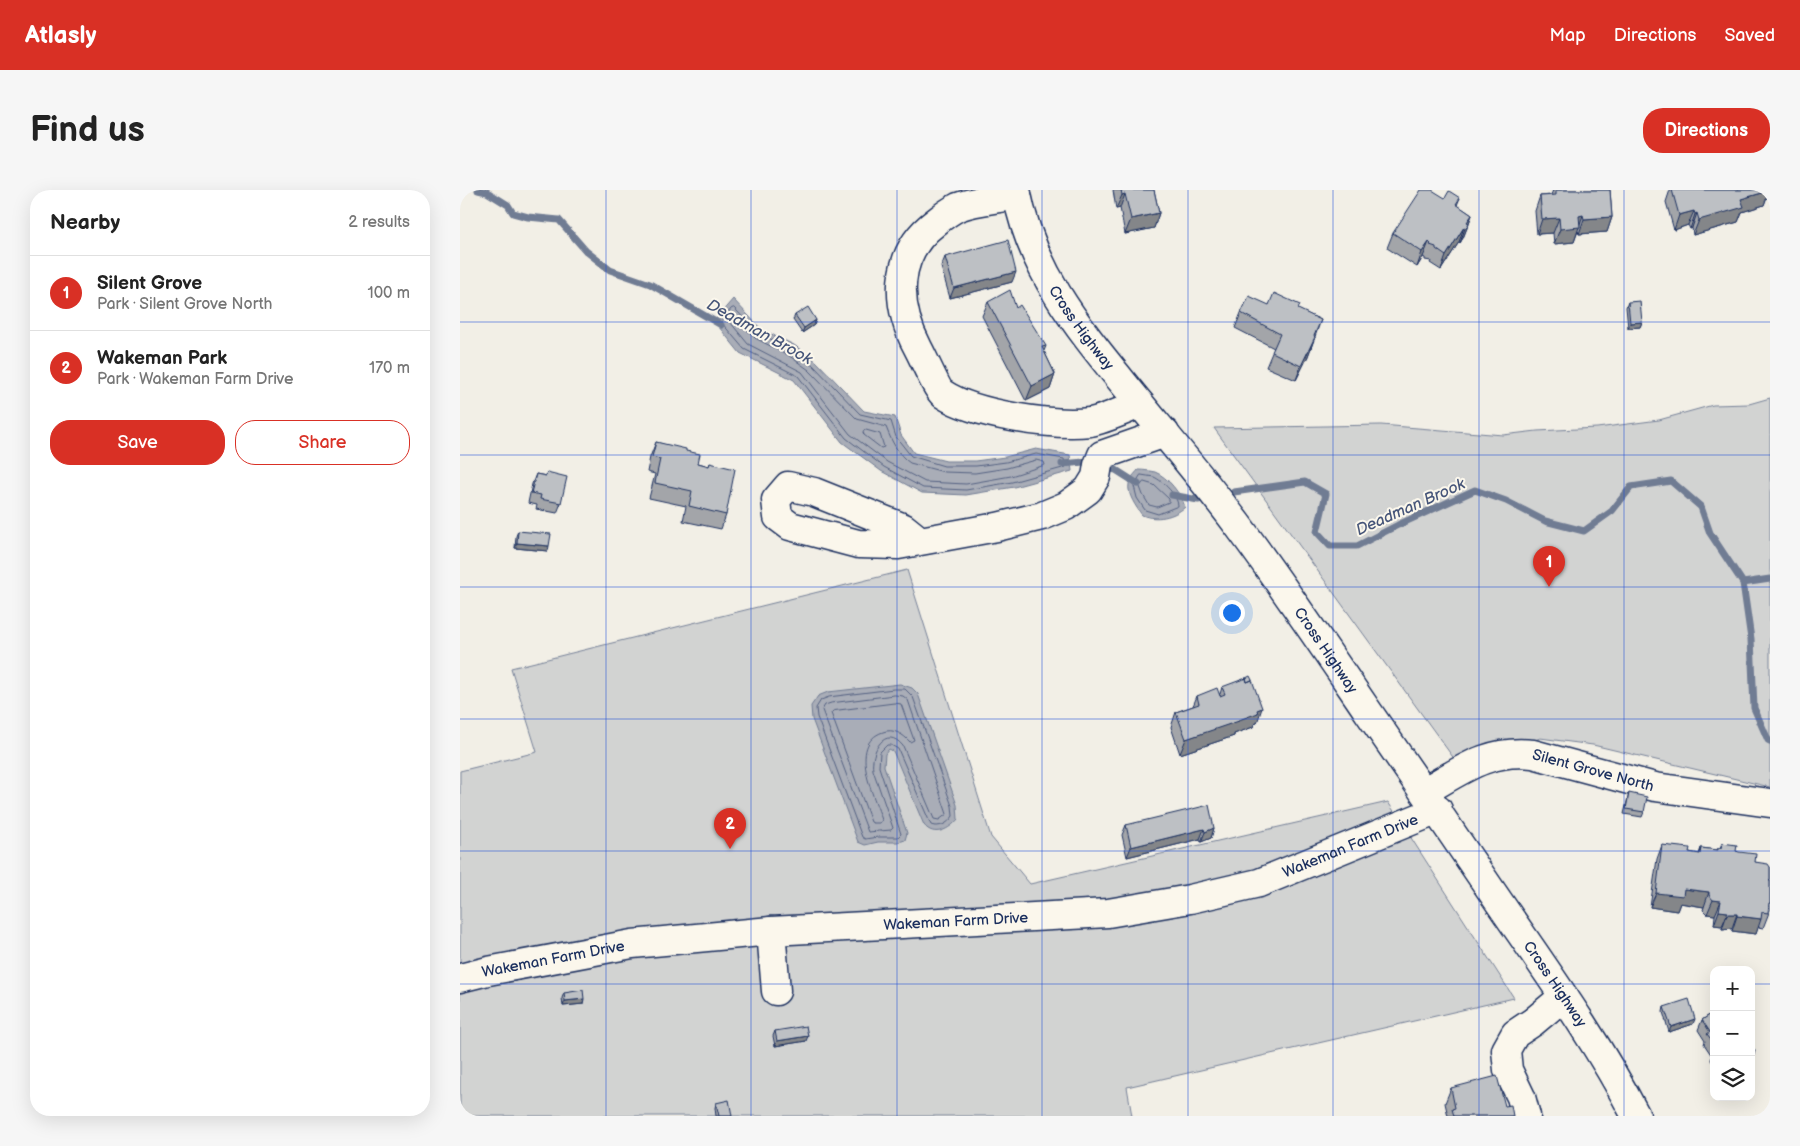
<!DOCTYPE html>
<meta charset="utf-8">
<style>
:root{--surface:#fff;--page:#f6f6f6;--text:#222;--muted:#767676;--line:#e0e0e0;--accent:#d93025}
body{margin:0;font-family:"Balsamiq Sans",sans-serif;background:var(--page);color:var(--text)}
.controls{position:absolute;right:15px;bottom:15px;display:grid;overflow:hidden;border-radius:10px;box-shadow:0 5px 20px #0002}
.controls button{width:45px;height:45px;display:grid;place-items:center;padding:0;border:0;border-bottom:1px solid var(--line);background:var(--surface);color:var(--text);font:25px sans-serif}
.you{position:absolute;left:771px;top:422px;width:18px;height:18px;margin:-12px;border:4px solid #fff;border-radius:50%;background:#1a73e8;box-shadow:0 0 0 8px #1a73e833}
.badge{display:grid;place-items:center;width:32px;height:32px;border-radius:50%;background:var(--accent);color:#fff;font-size:16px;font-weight:700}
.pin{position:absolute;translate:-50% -41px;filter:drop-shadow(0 1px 2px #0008)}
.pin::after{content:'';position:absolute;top:26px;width:18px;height:15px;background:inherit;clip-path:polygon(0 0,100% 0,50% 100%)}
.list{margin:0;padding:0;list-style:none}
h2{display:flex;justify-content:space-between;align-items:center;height:65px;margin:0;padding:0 20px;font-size:21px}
h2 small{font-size:16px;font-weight:400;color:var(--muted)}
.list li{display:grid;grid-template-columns:32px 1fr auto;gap:15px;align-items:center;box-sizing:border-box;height:75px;padding:0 20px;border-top:1px solid var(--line)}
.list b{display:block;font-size:19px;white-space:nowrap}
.list p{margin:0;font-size:16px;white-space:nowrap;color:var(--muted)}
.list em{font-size:16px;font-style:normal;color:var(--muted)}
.actions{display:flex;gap:10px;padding:15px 20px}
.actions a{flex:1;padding:11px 0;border:1px solid var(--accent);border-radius:20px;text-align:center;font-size:18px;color:var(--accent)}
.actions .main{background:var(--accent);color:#fff}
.icon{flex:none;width:28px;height:28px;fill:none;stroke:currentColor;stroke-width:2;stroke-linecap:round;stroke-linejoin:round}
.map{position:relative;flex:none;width:1310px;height:926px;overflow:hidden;border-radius:20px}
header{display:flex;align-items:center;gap:30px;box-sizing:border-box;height:70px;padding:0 25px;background:var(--accent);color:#fff}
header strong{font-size:24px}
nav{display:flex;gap:28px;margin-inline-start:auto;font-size:18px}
.intro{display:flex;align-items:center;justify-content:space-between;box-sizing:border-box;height:120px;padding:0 30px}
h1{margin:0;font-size:35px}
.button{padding:12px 22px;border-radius:20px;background:var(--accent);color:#fff;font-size:18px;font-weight:700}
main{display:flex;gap:30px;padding:0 30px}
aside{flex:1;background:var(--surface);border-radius:20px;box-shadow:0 5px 20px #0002}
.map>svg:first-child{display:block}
</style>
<header>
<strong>Atlasly</strong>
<nav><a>Map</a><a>Directions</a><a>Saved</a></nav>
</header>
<div class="intro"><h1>Find us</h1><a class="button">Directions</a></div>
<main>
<aside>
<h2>Nearby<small>2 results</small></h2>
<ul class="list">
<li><span class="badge">1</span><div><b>Silent Grove</b><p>Park · Silent Grove North</p></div><em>100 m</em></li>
<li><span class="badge">2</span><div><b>Wakeman Park</b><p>Park · Wakeman Farm Drive</p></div><em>170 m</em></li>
</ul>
<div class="actions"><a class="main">Save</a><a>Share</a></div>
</aside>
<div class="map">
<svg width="1310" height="926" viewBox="0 0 1310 926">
<rect width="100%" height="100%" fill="#f2efe6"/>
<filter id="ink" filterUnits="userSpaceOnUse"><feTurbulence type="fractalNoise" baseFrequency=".02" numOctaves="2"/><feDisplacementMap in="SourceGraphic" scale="10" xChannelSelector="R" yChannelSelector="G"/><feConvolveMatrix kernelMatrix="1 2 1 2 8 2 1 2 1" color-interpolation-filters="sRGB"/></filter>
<g filter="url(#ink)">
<path fill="#d2d3d2" stroke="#768198" d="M1310,208v389l-177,-42 -53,-7 -77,33 -249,-343 167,-3 122,10 34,-4 60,-3 62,-8 54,-15 36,-1z
M447,380l84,267 39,47 358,-82 126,196 -387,89 5,29h-672v-345l77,-19 -26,-84z"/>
<path fill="#a9adb7" stroke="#707b93" d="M273,109l28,30 33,16 22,16 48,50 31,6 6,18 13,18 32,8h29l30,-4 31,-8 34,6 2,16 -58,16 -48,8 -44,-2 -41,-22 -39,-29 -48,-62 -54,-27 -26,-32z
M678,280c6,0 12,1 17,2 13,5 26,22 30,35 -11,10 -29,14 -43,8 -6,-8 -15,-21 -13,-31 1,-6 6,-10 9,-14z
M440,494l12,4 6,6 39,111 1,14c-8,10 -24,19 -34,6l-31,-74 -4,-2 -4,5 -1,12 23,67 -2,7 -6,2h-21l-13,3 -7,-3 -46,-123 -1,-13 7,-10 10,-4z"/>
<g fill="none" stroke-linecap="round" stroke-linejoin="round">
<path stroke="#546182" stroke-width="1" d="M274,118l24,25 33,16 22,16 47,49 31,7 5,16 15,19 33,10h32l30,-4 30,-8 28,5 2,8 -54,15 -46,8 -43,-2 -39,-21 -38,-29 -48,-62 -54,-27 -23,-27 10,-13z
M272,128h3l20,20 33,17 21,15 48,49 29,8c5,13 12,28 24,36l34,9 31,1 32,-5 29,-8 8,2 1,3 -34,11 -45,8 -41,-2 -38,-20 -37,-28 -48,-62 -54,-28 -18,-22z
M406,240l14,4 4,13 -3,1 -17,-13 -1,-3z
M681,285c4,1 9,1 13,2 9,4 24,19 24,29l-20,8 -13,-4 -8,-12 -3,-12z
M684,292l10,3 15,14v3l-12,5 -8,-2 -6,-10 -3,-8z
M434,499h11l8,8 39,109 1,10c-5,8 -14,12 -22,9l-33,-76 -7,-4h-4l-7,7 -1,15 22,67 -3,3h-20l-13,2 -3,-2 -45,-120 -1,-9 5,-8 8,-3z
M435,505l8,1 5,4 39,114 -8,6 -5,-1 -31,-73c-18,-22 -33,6 -30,24l20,58 -2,2 -23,2 -46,-122 3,-5 6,-2z
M435,513l6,1 13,36 -4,2c-7,-8 -17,-14 -27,-10 -36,12 -8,66 -1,88l-2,3h-7l-2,-1 -40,-109 2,-2z"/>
<path stroke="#707b93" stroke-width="7" d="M18,0l9,2 21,13 5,8 15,4 31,3 27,31 24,19 40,14 71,41
M602,274l22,-2 9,2
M643,277l13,3 22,14
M774,302l71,-10 21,12 -9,38 13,14h27l41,-21 77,-35 31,11 39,20 39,10 28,-20 19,-24 40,-6 30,26 9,26 33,50 8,56 3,69 14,32 2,1
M712,305l26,5
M1283,393l27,-4"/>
<defs>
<g id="minor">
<path id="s1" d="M556,0c15,79 59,134 108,194 38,47 77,92 113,140 46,62 89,126 132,189 39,56 77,111 115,167 52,77 109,153 152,236"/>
<path d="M557,5c-19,4 -41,5 -59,12 -8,4 -16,10 -22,15 -43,32 -41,83 -18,126 5,9 19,42 25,46 32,21 110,32 147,28 13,-2 37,-13 50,-18"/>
<path d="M459,350l-15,-12 -90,-36 -26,-6 -12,14 2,17 12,9 68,18 40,1 99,-18 45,-11 24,-10 22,-16 8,-13 2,-12 4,-10 63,-22"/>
<path id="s2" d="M965,601c37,-21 63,-42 108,-37l122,33 115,16"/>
<path d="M311,741l5,60"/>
<path id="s3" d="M0,788l28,-7 144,-27 139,-13 337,-18 82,-14 69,-16 179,-73"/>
<path d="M1066,926l-5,-19 -13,-27 -2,-20 9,-16 18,-12 30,-25"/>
</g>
</defs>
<use href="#minor" stroke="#1b2f5e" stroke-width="31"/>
<use href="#minor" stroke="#fbf7ec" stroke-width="28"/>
</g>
<path fill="#a3a5a9" stroke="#1b2f5e" d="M653,0h41l5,23 -5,15 -29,6 -5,-26 -4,1z
M1093,0h57l2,27 -5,15 -28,2 -1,-3 -4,11 -20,2 -1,-11 -16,1 -2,-23 5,-15 11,-1z
M1210,0h99v1l-5,14 -22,7 -4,10 -45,13 -1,-7 -2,1 -2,-4 -14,5 -8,-28z
M985,8h15l-3,7 15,10 -9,23 -3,5 -1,-1 -18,28 -11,-7 1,-2 -6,-1v-2l-2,-1 -6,10 -30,-19 6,-15z
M485,67l67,25 -62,16 -9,-31z
M528,112l58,44 -2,5 11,23 -5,15 -24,12 -44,-85z
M1168,112l14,20 -2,5 -12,1 -2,-21z
M809,115l30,5 22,10 -13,36 -12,24 -30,-13 8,-19 -39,-20 6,-15z
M335,125l21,5 -2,5 -12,8 -9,-13z
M196,252l30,9 12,12 11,3 1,-3 16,52 -5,14 -38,-8 3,-15 -37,-8 6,-24 -8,-2 3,-15z
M87,282l14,31 -4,10 -21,-4 1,-4 -9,-2 4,-19 4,-10 10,2z
M58,341l30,20 -33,-3 1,-12z
M762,497l35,36 -3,1 -1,3 -19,7v2l-54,18 -9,-27 5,-15 17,-6 4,-10 23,-2z
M1169,603l15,19 -2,5 -18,-3z
M666,635l88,3 -3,10 -10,4 -1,-3 -73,18 -5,-22z
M1262,653l33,19 15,5v43l-7,18 -5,-1 -2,7 -24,-3v-3l-10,1v-3l-8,-1 1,-10 -8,-1 -4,-4 1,-3 -24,-4 -3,8 -27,-4 7,-48 5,-14 27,7 10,2 2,-6 17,2v-2h2z
M104,803l19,11 -20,2 -1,-8z
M1204,817l29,17 -24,8 -6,-20z
M1254,822v53l-3,-5 1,-4 -8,-12 1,-3 -7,-11 4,-10z
M315,841l31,10 -31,5 -2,-10z
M991,898l54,18 8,10h-65l-3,-13z
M256,913l16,13h-16l-1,-8z"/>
<path fill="#848689" stroke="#1b2f5e" d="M1309,1l-5,14 -22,7 -4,10 -45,13 6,-15 42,-21z
M665,4l-5,14 -4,1 6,-14z
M1234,21l-6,14 -14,5 5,-15z
M699,23l-5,15 -29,6 6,-15z
M1237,23l-5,15 -2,1 5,-15z
M1012,25l-9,23 -3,5 7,-21z
M1123,25l-9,27 -20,2 6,-15 19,-13z
M1152,27l-5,15 -28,2 5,-15z
M1099,28l-6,15 -16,1 5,-15z
M1004,37l-5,15 -18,28 5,-14z
M969,52l-6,15 -6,10 5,-15z
M556,82l-4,10 -62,16 4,-10z
M356,130l-2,5 -12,8 2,-5z
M1182,132l-2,5 -12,1 2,-5z
M855,147l-7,19 -12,24 5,-14z
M595,184l-5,15 -24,12 6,-15z
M57,353l32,3 -1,5 -33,-3z
M802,518l-5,15 -3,1 -1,3 -19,7v2l-54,18 6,-15 53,-19 18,-10z
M754,638l-3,10 -10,4 4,-10z
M744,639l-4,10 -73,18 4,-10z
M1224,699l25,3 -5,15 -24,-4 -3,8 -27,-4 6,-14z
M1253,710l8,1 -6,14 -8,-1z
M1259,721l9,1 -6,14 -8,-1z
M1267,724h10l-5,14 -10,1z
M1277,726l24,3 -5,15 -24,-3z
M124,809l-1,5 -20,2 2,-5z
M1235,829l-2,5 -24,8 2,-5z
M348,846l-2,5 -31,5 2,-5z
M1295,861l-3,10h-1v-8z"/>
<path fill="#bdc0c4" stroke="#1b2f5e" d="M661,0h33l5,23 -28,6 -6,-25 -3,1z
M961,0h11l13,8 4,-7 11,7 -4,6 16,11 -5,7 2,1 -3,5 -2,-1 -18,29 -10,-7v-2l-6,-2 1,-1 -2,-2 -7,10 -29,-19z
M1096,0h54l2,27 -28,2 -1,-4 -4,1 1,11 -20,2 -1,-11 -17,1 -2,-23 16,-1z
M1212,0h97v1l-28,8 3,8 -45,13 -2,-7 -2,1 -1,-3 -15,4z
M548,50l8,32 -62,16 -9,-31z
M550,100l6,18 4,-3 26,41 -4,1 13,27 -23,12 -44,-84z
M814,103l26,12 -2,4 23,11 -7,16 1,1 -2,4 -12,25 -29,-14 8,-18 -39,-21 8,-17 20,9z
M1180,111l2,21 -12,1 -2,-21z
M348,117l8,13 -12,8 -9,-13z
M196,252l30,7v2l14,3 -2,9 11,3 1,-3 25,6 -9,46 -37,-9 3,-15 -37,-8 5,-24 -8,-2z
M87,282l20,5 -6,26 -21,-4 1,-4 -10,-2 5,-19 10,2z
M58,341l33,3 -2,12 -32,-3z
M790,486l2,4 -5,2 -1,-4 -2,1z
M786,488l1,4 5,-2 10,28 -5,2 1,3 -19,7v1l-53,18 -10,-27 23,-8 -2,-8 20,-8 3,8 5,-2 -3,-7z
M1169,603l18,4 -3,15 -18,-3z
M749,615l5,23 -9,4 -1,-3 -73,18 -5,-22z
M1262,653l15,2 -1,6 3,1 17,2 -1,8 13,2 2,3v13l-1,1h1v22h-1l-1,10 -6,-1 -1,7 -24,-3v-2h-10l1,-2 -9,-1 2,-10 -8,-1 -4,-5v-3l-25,-3 -1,7 -27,-3 6,-48 28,3 -1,4 11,2 1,-6 17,2v-2h3z
M123,800l1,9 -19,2 -1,-8z
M1229,809l6,20 -24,8 -7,-20z
M1254,822v31l-7,-9 3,-2 -8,-12z
M346,836l2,10 -31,5 -2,-10z
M1291,854l4,7 -4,2z
M1037,886l8,30 6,-1 2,11h-59l-2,-7 3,-1 -4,-20z
M269,910l3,16h-13l-3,-13z"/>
</g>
<path fill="none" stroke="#1d4ed8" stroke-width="1" stroke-opacity="0.55" d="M146,0v926M291,0v926M437,0v926M582,0v926M728,0v926M873,0v926M1019,0v926M1164,0v926M0,132h1310M0,265h1310M0,397h1310M0,529h1310M0,661h1310M0,794h1254M1291,794h19"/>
<g text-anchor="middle" stroke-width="4" stroke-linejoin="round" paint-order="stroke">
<g font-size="15" fill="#1b2f5e" stroke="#fbf7ec">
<text dy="5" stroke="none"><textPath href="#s1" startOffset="154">Cross Highway</textPath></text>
<text dy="5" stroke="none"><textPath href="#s1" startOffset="559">Cross Highway</textPath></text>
<text dy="5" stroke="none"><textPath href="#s2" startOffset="179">Silent Grove North</textPath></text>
<text dy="5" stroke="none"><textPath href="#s3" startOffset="905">Wakeman Farm Drive</textPath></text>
<text dy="5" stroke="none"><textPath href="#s3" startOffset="500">Wakeman Farm Drive</textPath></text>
<text dy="5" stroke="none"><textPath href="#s3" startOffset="95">Wakeman Farm Drive</textPath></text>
<text dy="5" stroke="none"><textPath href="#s1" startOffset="964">Cross Highway</textPath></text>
</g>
<g font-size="16" font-style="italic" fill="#465579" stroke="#fbf7ec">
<text transform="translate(300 141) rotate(29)" y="6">Deadman Brook</text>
<text transform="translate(950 316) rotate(-24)" y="6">Deadman Brook</text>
</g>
</g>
</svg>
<div class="controls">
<button>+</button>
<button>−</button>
<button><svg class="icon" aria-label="layers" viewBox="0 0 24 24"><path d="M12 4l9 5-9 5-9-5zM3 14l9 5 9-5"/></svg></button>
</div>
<div class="you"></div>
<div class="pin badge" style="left:1089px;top:397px">1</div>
<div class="pin badge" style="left:270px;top:659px">2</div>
</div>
</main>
